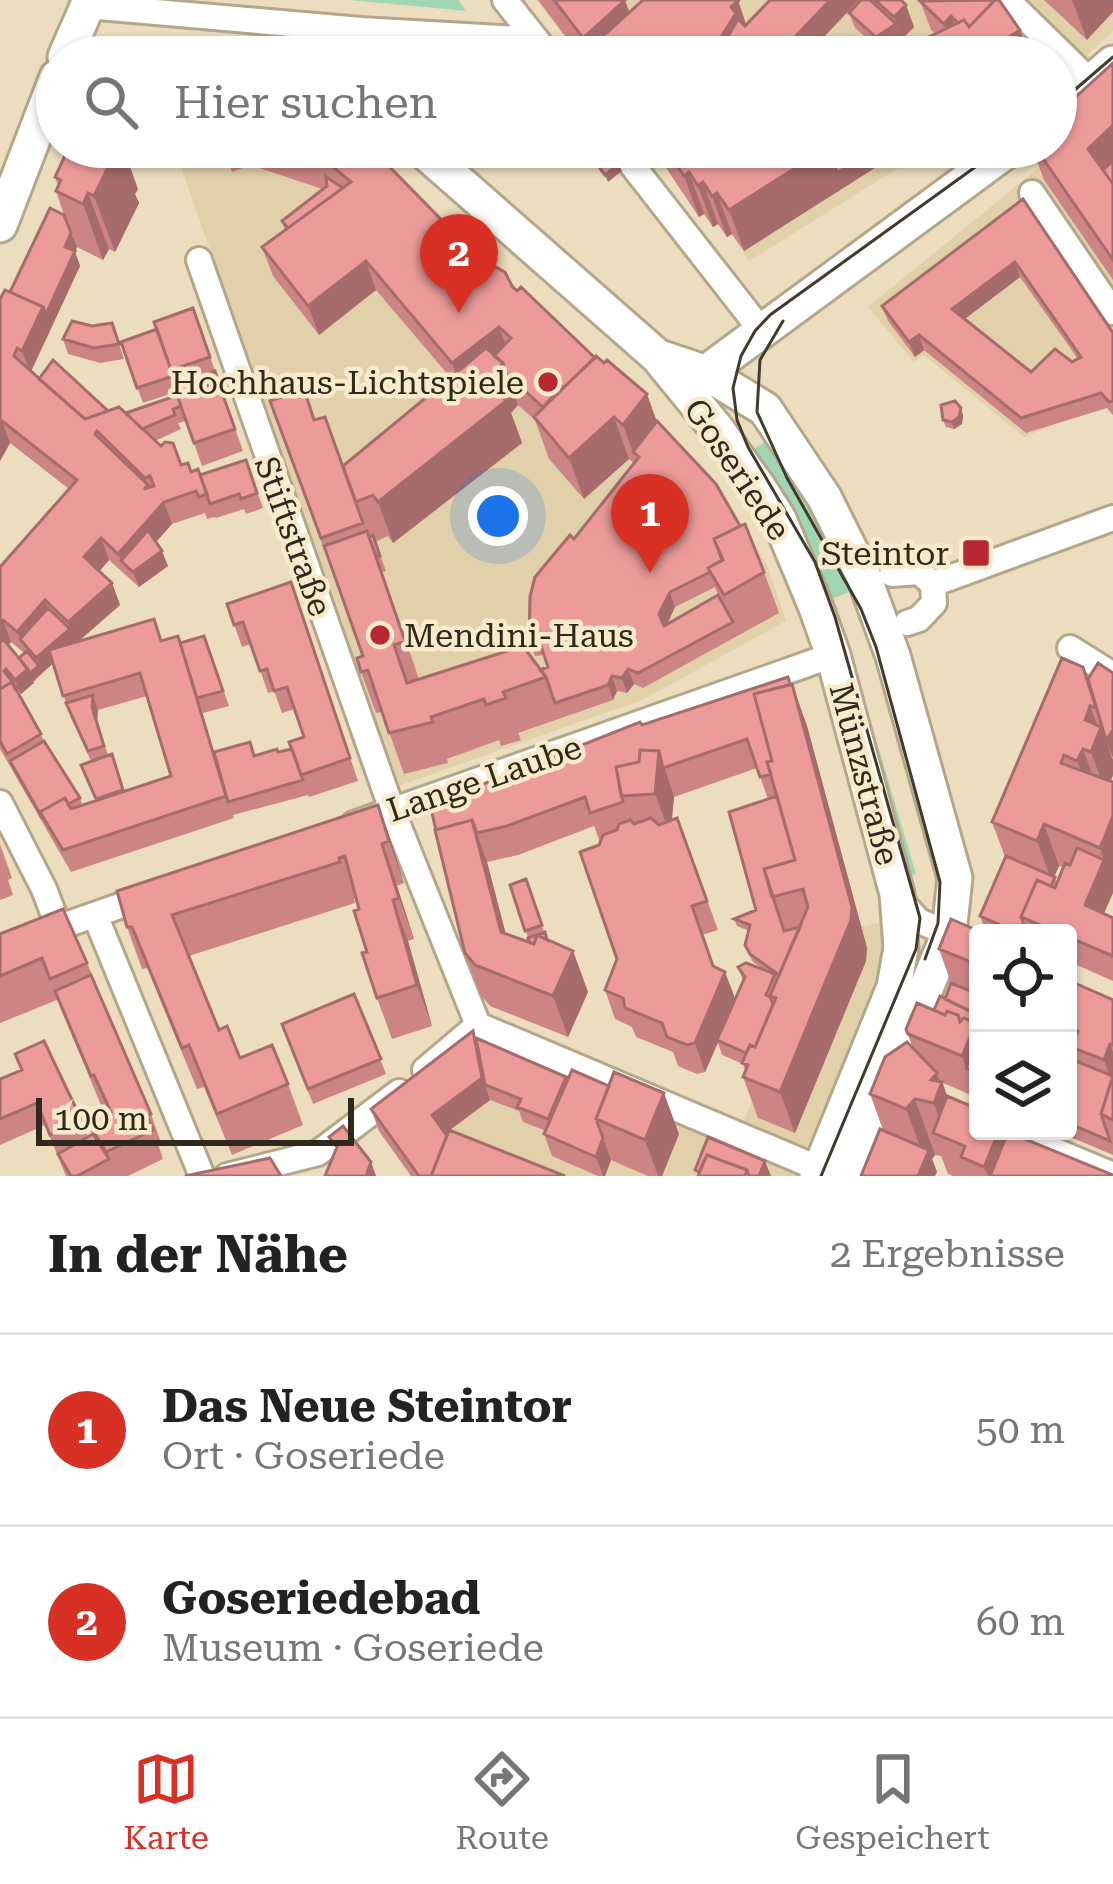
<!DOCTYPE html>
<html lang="de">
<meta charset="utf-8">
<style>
:root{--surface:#fff;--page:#f2f2f2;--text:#222;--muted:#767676;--line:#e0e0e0;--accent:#d93025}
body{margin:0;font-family:"Roboto Serif",serif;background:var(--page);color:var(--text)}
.controls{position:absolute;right:36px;bottom:36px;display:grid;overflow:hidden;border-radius:12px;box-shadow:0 3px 9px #0004}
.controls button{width:108px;height:108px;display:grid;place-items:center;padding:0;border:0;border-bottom:3px solid var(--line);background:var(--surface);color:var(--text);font:60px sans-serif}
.scale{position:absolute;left:36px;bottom:30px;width:318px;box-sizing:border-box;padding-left:12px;border:6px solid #2e281d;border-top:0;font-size:33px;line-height:42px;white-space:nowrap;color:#2e281d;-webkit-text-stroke:9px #f9eacb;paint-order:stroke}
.you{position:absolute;left:498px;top:516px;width:42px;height:42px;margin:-30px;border:9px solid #fff;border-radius:50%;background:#1a73e8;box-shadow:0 0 0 18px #1a73e833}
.badge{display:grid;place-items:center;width:78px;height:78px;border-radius:50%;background:var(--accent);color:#fff;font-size:39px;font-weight:700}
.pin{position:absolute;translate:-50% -99px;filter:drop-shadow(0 3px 6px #0008)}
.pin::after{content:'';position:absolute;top:63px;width:42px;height:36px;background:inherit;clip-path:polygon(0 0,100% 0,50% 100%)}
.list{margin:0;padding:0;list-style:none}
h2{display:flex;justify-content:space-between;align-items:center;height:156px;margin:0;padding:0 48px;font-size:51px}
h2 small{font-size:39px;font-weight:400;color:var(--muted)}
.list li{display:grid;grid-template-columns:78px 1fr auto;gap:36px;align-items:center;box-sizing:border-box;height:192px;padding:0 48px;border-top:3px solid var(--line)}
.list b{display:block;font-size:45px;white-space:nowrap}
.list p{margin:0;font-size:39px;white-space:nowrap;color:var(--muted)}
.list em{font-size:39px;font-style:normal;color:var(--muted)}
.icon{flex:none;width:66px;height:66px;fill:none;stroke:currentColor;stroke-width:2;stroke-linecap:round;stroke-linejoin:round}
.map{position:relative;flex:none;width:1113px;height:1176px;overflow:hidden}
.search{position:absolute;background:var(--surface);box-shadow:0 3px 9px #0004;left:36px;right:36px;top:36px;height:132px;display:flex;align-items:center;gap:30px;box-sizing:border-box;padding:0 42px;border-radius:66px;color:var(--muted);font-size:45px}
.sheet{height:540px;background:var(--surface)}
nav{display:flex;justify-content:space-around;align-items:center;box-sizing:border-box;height:168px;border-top:3px solid var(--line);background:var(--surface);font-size:33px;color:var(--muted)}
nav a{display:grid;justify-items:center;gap:6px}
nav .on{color:var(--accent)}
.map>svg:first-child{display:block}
</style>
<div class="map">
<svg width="1113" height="1176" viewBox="0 0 1113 1176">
<rect width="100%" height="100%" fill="#ecddbe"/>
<path fill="#e2d0ab" d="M536,0h577v31l-57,53v-27h-476z
M1113,100v315l-7,-7 -39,11 -43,18 -100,-82 -10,7 -46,-55 169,-138z
M174,147h166l93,67 229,213 56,59 49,79 19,56 -144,79 -244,86z
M652,147h280l-183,114 -17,-26 -5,2 -9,-13 -5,3 -8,-13 -6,3z
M888,921l1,33 -77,207 -72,-31 73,-174 -7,-18z
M476,1039l330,134 -1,3h-394l-41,-57z"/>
<path fill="#a1d6b3" d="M350,0h108l8,11z
M772,437l87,151 -35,14 -79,-147z
M861,689l55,185 -12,4 -53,-185z"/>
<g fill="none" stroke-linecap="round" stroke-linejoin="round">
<defs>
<path id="street" d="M505,0l45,57
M1007,0l85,83
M87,6l274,24 176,10
M618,147l143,183
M1032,193l81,119
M199,260l193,550 86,215
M892,574l27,-2 14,12 1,19 -15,16 -12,4
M933,584l180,-66
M1070,648l43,27
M0,803l44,86 15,39
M354,824l479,-169
M898,898l21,23 59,25
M95,915l107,261
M0,948l151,-53
M478,1025l342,144
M425,1070l53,-45
M1008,1131l105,44
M227,1176l91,-23 81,-61"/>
<path id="secondary" d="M65,57l25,-57
M1056,112l57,-49
M419,147l238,209 59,72 44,61 19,30 36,86 18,50 64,239 4,54 -7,39 -77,189
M0,225l57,-148
M659,357l45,15 61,37 59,88 40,80 29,79 62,222 -6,55 -101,243
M690,384l322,-237"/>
</defs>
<use href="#street" stroke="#b4a689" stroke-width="30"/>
<use href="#secondary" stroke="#b4a689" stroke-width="39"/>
<use href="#street" stroke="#fff" stroke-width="24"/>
<use href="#secondary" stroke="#fff" stroke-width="33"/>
<path stroke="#413a2d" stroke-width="3" d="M1056,106l57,-49
M783,321l-23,39 -3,52 30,66 74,131 15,38 64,235 -2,41 -13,36
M821,1176l95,-227 4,-31 -85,-301 -20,-55 -67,-115 -11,-27 -4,-32 8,-32 14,-25 15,-16 233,-168"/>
</g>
<path fill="#cc8584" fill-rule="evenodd" d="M538,0h87l4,13 14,-13h95l8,25 59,32h-224z
M861,0h42l-1,1 12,26 -12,12 -20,13 -27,-24 -6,-15z
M1044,0h69l-26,40z
M920,1l110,56h-97l-6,-19 9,-4 -5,-4z
M1113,63v217l-69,-100 -12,-33h24l34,-61z
M223,147h147l109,111 178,163 107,151 15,41 -136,75 -9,-4 -7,9 -10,-2 -4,9 -95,33 3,7 -20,6 -2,-6 -52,19 1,4 -44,11 -22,-62 -6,1 -15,-41 2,-16 -93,-255 45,19 28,45 107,-88 -74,-87 -57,45 -46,-59 -11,-29 23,-17 -3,-9 40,-32 -72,-24 -18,7zM518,405l17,15 14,39 35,40 45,-40 5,4 -60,76 -45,102 6,15 9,-1 4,12 -8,3 -121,9 -37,-107 4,-1 -11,-29 13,-6 5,7 129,-100 -11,-30zM715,587l3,8 -52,30 9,-18z
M652,147h256l-164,104 -12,-17 -5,3 -9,-13 -5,3 -9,-13 -5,3z
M55,177l83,12 -3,5 4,9 -24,49 -6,-3 -6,11 -26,-13 -2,5 5,14 -49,106 8,7 69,32 18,2 54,-19 -1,-3 -36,12 -22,-61 36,-13 36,-21 50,143 -41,15 -16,-45 -8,2 3,6 -26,12 26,24 10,7 15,19 40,-31 17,48 -17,6 -2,-5 -28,9 -1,-1 -8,2 -2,-6 -33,11 -16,18 12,24 -29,21 -30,-27 -10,11 13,12 8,22 -41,36 75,-22 8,22 18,2 24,-7 25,70 -26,7 -3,-7 14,46 40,4 38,-7 12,-12 -9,-28 -13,4 -8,-22 -6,2 -17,-49 -9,3 -15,-43 64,-22 67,199 -49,16 -1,-2 -75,20 1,3 -163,54 -71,-123v-182l69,-78 -59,-46 -10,18v-162l10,-7 54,-77 -8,-24 2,-5zM11,642l13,11 -5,5 -11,-13zM53,663l18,55 20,43 -10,4 15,36 -13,5 -3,-8 -36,-57 -26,-50 3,3zM147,696l24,80 -46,15 -17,-36 -11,-33 1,-12z
M1023,199l90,134v82l-6,-7 -81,25 -102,-83 -9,7 -27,-36 -6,-15zM1020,277l58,82 -6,3 -41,10 -66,-53z
M112,323l12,36 -24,4 -32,-9 -5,-15 29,-13z
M961,408l2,8 -1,8 -8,5 -8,-2 -3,-7z
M1113,673v85l-4,-9 4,11v15l-2,6 -7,133 9,4v63l-45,-20v-28h-65l-20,-9 -3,-8 25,-59 -13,-35 96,-143zM1059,866l4,1 -6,15 -3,-5z
M792,684l15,42 60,222 -1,13 -71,172 -37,-15 -15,-41 2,-7 -2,-6 -21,-9 -4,-12 -13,29 -8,2 -19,-8 -5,-14 -37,-15 -4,-10 -17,-8 -10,-29 12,-31 -18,-114 1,-3 -6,-16 -76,29 -31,7 19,72 24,9 -20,-58 16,-6 21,61 26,11 15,41 -20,45 -78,-31 -10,-12 -15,-41 -30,-123 207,-105zM757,768l11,31 -12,111 -22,9 3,7 12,5 -4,14 3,8 5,9 11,8 -26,-3 5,14 -8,18 -10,-27 -12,-5 -11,-32 16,-5 -41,-112 -5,2 2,-23z
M378,805l26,78 -7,3 17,53 -6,2 24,85 -40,13 -15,-41 -20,-100 -3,1 1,4 -166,53 30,74 21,28 48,26 15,41 -71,30 -28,-68 -7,2 -50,-121 -5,1 -15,-42z
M0,844l12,34 -4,2 5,15 -13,5z
M978,933v165l-35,-15 4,13 61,36 105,44h-160l-5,-2 -7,-18 -6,-1 -3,4 5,13 -54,-42 -13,-36 43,-45 -7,-20 28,-19 11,-11 6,-16 -12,-34z
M0,934l87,29 64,151 10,29 -3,1 5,15 -35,17h-62l-21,-51 -45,20v-66l21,-9 -6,-16 68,69 5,14 4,-3 -4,-12 21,-9 -4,-9 -4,1 -44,-105 -57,23z
M1068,980l45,20v155l-57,-24h12v-65l8,-5 -3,-8 -5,-2z
M354,994l32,80 -73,30 -31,-80z
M473,1031l3,7 90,39 1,4 112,53 -17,42h-14l-37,-16 -6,16h-7l-46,-20 -8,-22 2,-3 -23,-9 -4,-11 -29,-11 -45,34 2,2 118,40h-154l-32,-45 -8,-22z"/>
<path fill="#a66c6c" d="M625,0l15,42 -52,8 -5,-12z
M729,0h9l-2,2 2,-1 10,29 -27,19 2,8h-21z
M830,0h29l-54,57h-29z
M1072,0h41v12l-26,28z
M906,5l8,22 -12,12 -8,-22z
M951,16l11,29 -7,8 -11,-29z
M896,24l6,15 -20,13 -6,-15z
M1020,30l10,27h-53z
M1113,125v56l-7,6 -18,-38z
M113,147h10l15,42 -3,5 4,9 -24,49 -21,-56z
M828,147h74l1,3 -159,101 -15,-41z
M619,164l3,7 -14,11 -3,-7z
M689,172l15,42 -5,3 -15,-41z
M703,182l15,42 -5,3 -15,-41z
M88,193l21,56 -6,11 -20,-56z
M717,193l15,41 -5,3 -15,-41z
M71,233l6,14 -2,5 5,14 -50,107 -8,-22z
M366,261l10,29 -57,45 -11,-29z
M1015,262l5,15 -62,47 -6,-15z
M499,327l11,29 -47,36 -11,-29z
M919,335l5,15 -9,7 -6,-15z
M503,363l15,42 -7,8 11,30 -129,100 -15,-41 121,-95 -144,92 135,-119z
M647,394l15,42 -23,21 -6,-5 -10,-27z
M961,408l2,8 -1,8 -8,5 -2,-7z
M614,417l15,42 -45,40 -15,-41z
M2,421l8,22 -10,18v-37z
M164,502l8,22 -41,46 -10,-9 -3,-7z
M101,538l8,22 -17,20 -8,-23z
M162,551l6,15 -29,21 -6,-15z
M112,583l8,22 -87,76 1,2 -13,11 -6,-14 13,-11 11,-3 -3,-8 34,-29 -2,-7z
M670,592l5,15 -10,22 -6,-15z
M45,600l8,22 -33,17 -3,-7z
M3,620l8,22 -8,9 -3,-7v-21z
M628,669l6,15 -7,9 -5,-15z
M612,676l5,15 -4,9 -5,-15z
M792,684l15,42 60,222 -1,13 -71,172 -15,-41 71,-172z
M93,695l5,15 -1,12 13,39 -18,-54z
M1090,706l9,24 2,-3 12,33v15l-7,18 -15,-41 -6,-32z
M1099,708l14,22v28l-7,-18z
M1083,749l15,41 -6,12 -15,-41z
M659,751l15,46 -4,38 -15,-41z
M378,805l15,42 11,36 -15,-42z
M1113,816v77l-18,41 -10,-29 19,-45 -4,-12z
M472,820l15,42 29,112 -15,-42z
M1044,824l15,42 -7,16 -15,-41z
M382,844l15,42 17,53 -15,-41z
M393,900l15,41 24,85 -15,-41z
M573,951l15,41 -20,45 -15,-41z
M725,972l11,29 -31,71 -10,-29z
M978,1020v53l-12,-5 11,30 -15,-42z
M473,1031l8,22 4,32 5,15 -50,37 -8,-22z
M1110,1044l3,8v34l-9,-26z
M937,1073l4,12 1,-3 20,56h-16l-12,-35 -3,-23z
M566,1077l5,15 -18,42 -5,-15z
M664,1093l15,41 -17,42h-4l-13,-36z
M915,1099l20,56 -3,4 5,13 -2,4h-17l7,-16 -19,-51z
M999,1131h9l11,30 -6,15h-25l-4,-9z
M603,1138l8,22 -6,16h-2l-7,-19z
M765,1161l6,15h-12z
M371,1162l5,14h-10z"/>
<path fill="#ed9b9a" stroke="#a66c6c" stroke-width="3" fill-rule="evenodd" d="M554,0h71l-42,38z
M643,0h93l2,1 -7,6 5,6 -18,29 -16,15h-108l-6,-7z
M770,0h60l-54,57h-48l-7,-8 17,-30 7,7z
M861,0h9l26,24 -20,13 -27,-24z
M875,0h26l5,5 -12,12z
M991,0l2,2 -24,25 -5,-7 -6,3 -7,-7 -7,8 -24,-23z
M995,0h4l21,30 -43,27h-39l-11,-19 37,-18 5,7z
M1113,63v62l-25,24 25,35v76l-78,-113h21v-32z
M69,147h49l-24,49 -6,-3 -5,11 -27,-13 5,-11 -6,-3z
M272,147h98l109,111 26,14 7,14 5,5 4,-4 74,71 -31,29 -2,-1 -19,21 -36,-32 -4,-12 -9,-7 17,-18 -12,-11 -47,36 -86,-102 -58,45 -46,-59 89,-65 -18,-15z
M671,147h157l-99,63 -12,-17 -5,3 -9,-14 -5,4 -9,-14 -5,4 -17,-26z
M828,147h51l-42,26z
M607,148l12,16 -14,11 -12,-16z
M1113,161v23l-10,-14z
M326,177l17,11 -55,40 -6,-7 45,-35z
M1023,199l90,134v68l-4,1 -8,-9 -80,25 -102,-83 -10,7 -27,-36zM1015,262l66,95 -9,5 -17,-13 -24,23 -79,-63z
M50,208l14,7 7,18 -6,14 10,4 -29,63 -3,-7 -33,-15z
M5,290l38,17 -21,44 -5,-3 -3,8 71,63 34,-12 42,39 4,-4 8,1 8,22 7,-2 3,9 7,-3 9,25 -8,3 -3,-6 -32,11 -46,52 -17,-16 -17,19 28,26 -44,39 -23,-22 -28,32 -14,-12 -3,3v-56l77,-87 -75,-59 -2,3v-125zM97,431l48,47 5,-2 4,10 -10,3 4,-4 -53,-51z
M193,308l17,49 -39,13 -17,-48z
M72,321l20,5 20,-3 7,21 -25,4 -31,-9z
M157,329l16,47 -36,12 -16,-46z
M486,348l17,15 -13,17 16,21 -128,101 -5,-7 -17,7 -13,-36z
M596,356l8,7 3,-3 40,34 -24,31 -9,-8 -45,41 -35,-41z
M53,360l55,51 -23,8 -46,-40z
M215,371l6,18 -2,-8 -39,13 -3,-9z
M219,381l3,10 -3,-7 -41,14 3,8 -8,3 2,6 -33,14 -16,-16z
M219,384l16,45 -41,14 -16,-45z
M304,389l10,31 11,-3 38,106 -42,15 -51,-137z
M955,401l6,7 -2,9 -7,5 -9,-2 -2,-15z
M657,421l59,63 24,42 -26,13 8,21 -14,8 2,4 -40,20 -11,22 5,12 54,-31 15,27 -95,51 -10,-4 -6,9 -10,-2 -4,9 -53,18 -9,-26 -6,-7 8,-3 -9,-27 -10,1 1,-44 5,-20 35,-42 4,4 65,-82 -6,-5z
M246,460l11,33 -16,6 -2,-5 -29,10 -10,-29z
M745,524l19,48 -40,23 -16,-27 15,-8 -9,-21z
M148,530l14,21 -29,21 -12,-11z
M367,531l38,110 -11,4 13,38 116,-37 23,31 -43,15 3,6 -20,7 -2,-6 -53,18 2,5 -44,11 -21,-63 -7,2 -4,-14 6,-2 -39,-110z
M373,535l7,21 -3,1 -8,-20z
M291,582l59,176 -49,17 -12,-33 15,-5 -17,-50 -13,4 -7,-22 -7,2 -17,-49 -9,3 -7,-21z
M48,608l22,21 -34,29 -16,-19z
M154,619l7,22 17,-5 48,160 -163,54 -23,-38 25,-14 6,11 100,-33 -31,-103 -77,23 -14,-46z
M204,636l19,55 -26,7 -17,-55z
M3,639l25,30 -13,11 -9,-11 -2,2 13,17 -2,1 -3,-7 -12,7v-46z
M27,651l12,15 -9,7 -11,-15z
M1062,658l21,9 13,41 -6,-2 -5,14 16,7 -10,25 -8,-3 -6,12 -13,-6 -3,8 52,19v34l-13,32 -56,-24 -7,17 -45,-19z
M1098,663l15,10v57l-7,10 -18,-61z
M788,677l2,8 -36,9 18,67 -5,1 4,12 -11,3 -13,-38 -84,29 -4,-17 -19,-1 -1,12 -23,5 7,35 -33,11 -5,-16 -78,29 -30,7 -5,-13 -36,10 -6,-25 210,-83 2,3z
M12,682l29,52 -34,20 -7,-13v-52z
M792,684l60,223 -1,13 -71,172 -37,-15 5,-12 -6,-2 8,-18 5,2 4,-9 17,-40 -6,-2 38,-89 -5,-18 -31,8 -8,-28 31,-9 -28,-98 5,-1 -18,-67z
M93,695l-1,12 12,39 -16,5 -22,-48z
M44,741l36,57 -12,6 -3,-6 -25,14 3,7 -33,-58z
M250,742l4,14 23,-7 1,3 14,-3 11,31 -75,22 -14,-50z
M640,750l19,1 -4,43 -34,2 -5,-29 23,-5z
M112,754l11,36 -27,9 -15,-34z
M777,796l18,64 -31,9 20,62 16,-4 -21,48 -29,-21 -5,-9 5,-20 -16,-6 22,-9 -27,-98z
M378,805l11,36 -7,3 17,54 -6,2 24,85 -40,13 -15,-45 5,-1 -13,-41 5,-2 -14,-53 -6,2 1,4 -168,53 47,115 8,-4 13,32 32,-13 16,39 -71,30 -28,-69 -7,3 -50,-121h-5l-10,-36z
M651,818l8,7 18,-7 30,83 -15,5 21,60 12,6 -30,71 -8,2 -20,-8 -5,-14 -37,-15 -2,-10 -18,-8 12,-31 -37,-107 19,-7 4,-10 14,-5 2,-6 11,-4 4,4z
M472,820l29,112 33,12 3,-9 36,16 -20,45 -78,-31 -10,-12 -30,-123z
M1077,848l27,12 -19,45 28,13v38l-45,-19v-4h-9l-38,-16 16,-37 18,8 10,-25 5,2z
M1006,856l49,21 -4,9 -14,-6 -16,37 6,16h-9l-38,-17z
M526,879l16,46 -17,6 -15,-46z
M63,909l24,54 -37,16 -8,-21 -42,18v-42z
M951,919l32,14h-5v32l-39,-16z
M545,932l2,8 -10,-5 -3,9 -4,-1 -2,-5z
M746,963l29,11 -9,21 4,2 3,7 -18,43 -5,-2 -4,8 -29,-13 28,-63 -7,-10z
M91,975l60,139 -4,2 6,14 -47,22 -18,-30 23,-10 -17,-37 -3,1 -36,-85z
M1068,980l45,20v45l-3,-1 -6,16 -33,-13 7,-16 -10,-4z
M951,983l27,11v21l-33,-16z
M354,994l27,65 -73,30 -26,-65z
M940,996l38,19 -2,9 -12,-6 -4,3 -2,-6 -11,-4 -2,4 -11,-5z
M917,1003l28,12 2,-4 11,4 2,7 4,-4 12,5 -14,33 -54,-22 -2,-5z
M473,1031l9,47 -50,37 15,21 -16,40h-12l-48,-67z
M476,1038l90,39 -18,42 -31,-12 4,-8 -36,-14z
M44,1041l39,82 -33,12 -13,-32 -37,16v-40l22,-9 -7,-16z
M978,1041v32l-12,-5z
M907,1042l30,31 -6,7 11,2 -8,21 -19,-4 -9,10 -36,-15 15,-37z
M1071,1059l42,17 -12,38 9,27 -42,-18v-57z
M572,1070l37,16 -13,33 7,19 -7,19 -52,-23z
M614,1072l50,21 -19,47 -49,-21z
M1113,1075v45l-12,-6z
M947,1096l31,13v22h21l-15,36 -23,-10 4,-11 -32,-13z
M343,1126l28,36 -5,14h-41l12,-29 -8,-10z
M880,1129l49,21 -11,26h-57z
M449,1130l116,46h-134z
M1008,1132l105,43v1h-123z
M93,1134l16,25 -32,17h-6l-13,-22z
M708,1137l57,24 -6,15h-10l-2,-6 -40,-15 -8,17 -4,-2z
M707,1155l40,15 -2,6h-47z
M270,1158l11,18h-96z"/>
<g fill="#b82830" stroke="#f9eacb" stroke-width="4.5">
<circle cx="548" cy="382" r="12"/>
<rect x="961" y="538" width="30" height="30" rx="6"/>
<circle cx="380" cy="635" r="12"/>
</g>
<g text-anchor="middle" stroke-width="9" stroke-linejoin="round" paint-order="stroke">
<g font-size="33" fill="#2e281d" stroke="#f9eacb" text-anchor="end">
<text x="524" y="394">Hochhaus-Lichtspiele</text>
<text x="949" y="565">Steintor</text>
<text x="404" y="647" text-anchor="start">Mendini-Haus</text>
</g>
<g font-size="33" fill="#2e281d" stroke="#f9eacb">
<text transform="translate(738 469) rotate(56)" y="12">Goseriede</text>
<text transform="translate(294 536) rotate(70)" y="12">Stiftstraße</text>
<text transform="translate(865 774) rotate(75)" y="12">Münzstraße</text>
<text transform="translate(484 778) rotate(-19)" y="12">Lange Laube</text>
</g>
</g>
</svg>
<div class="controls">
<button><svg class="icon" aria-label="locate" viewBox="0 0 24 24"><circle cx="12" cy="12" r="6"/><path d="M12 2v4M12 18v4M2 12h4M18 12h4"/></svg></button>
<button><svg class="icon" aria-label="layers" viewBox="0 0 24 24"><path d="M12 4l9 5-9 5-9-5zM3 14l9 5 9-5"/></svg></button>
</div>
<div class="scale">100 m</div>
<div class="you"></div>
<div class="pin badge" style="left:650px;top:573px">1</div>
<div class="pin badge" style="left:459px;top:313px">2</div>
<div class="search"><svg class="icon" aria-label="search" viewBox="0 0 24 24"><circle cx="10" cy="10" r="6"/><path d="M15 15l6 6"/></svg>Hier suchen</div>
</div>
<section class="sheet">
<h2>In der Nähe<small>2 Ergebnisse</small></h2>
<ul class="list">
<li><span class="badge">1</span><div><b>Das Neue Steintor</b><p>Ort · Goseriede</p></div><em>50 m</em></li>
<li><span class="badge">2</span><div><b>Goseriedebad</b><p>Museum · Goseriede</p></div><em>60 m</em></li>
</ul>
</section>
<nav>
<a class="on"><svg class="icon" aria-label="map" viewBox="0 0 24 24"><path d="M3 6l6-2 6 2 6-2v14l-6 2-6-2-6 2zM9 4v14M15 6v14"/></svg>Karte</a>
<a><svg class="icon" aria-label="directions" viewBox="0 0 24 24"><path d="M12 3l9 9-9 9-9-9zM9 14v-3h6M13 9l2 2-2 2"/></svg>Route</a>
<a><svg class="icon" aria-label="saved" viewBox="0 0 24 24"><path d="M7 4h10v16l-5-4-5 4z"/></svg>Gespeichert</a>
</nav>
